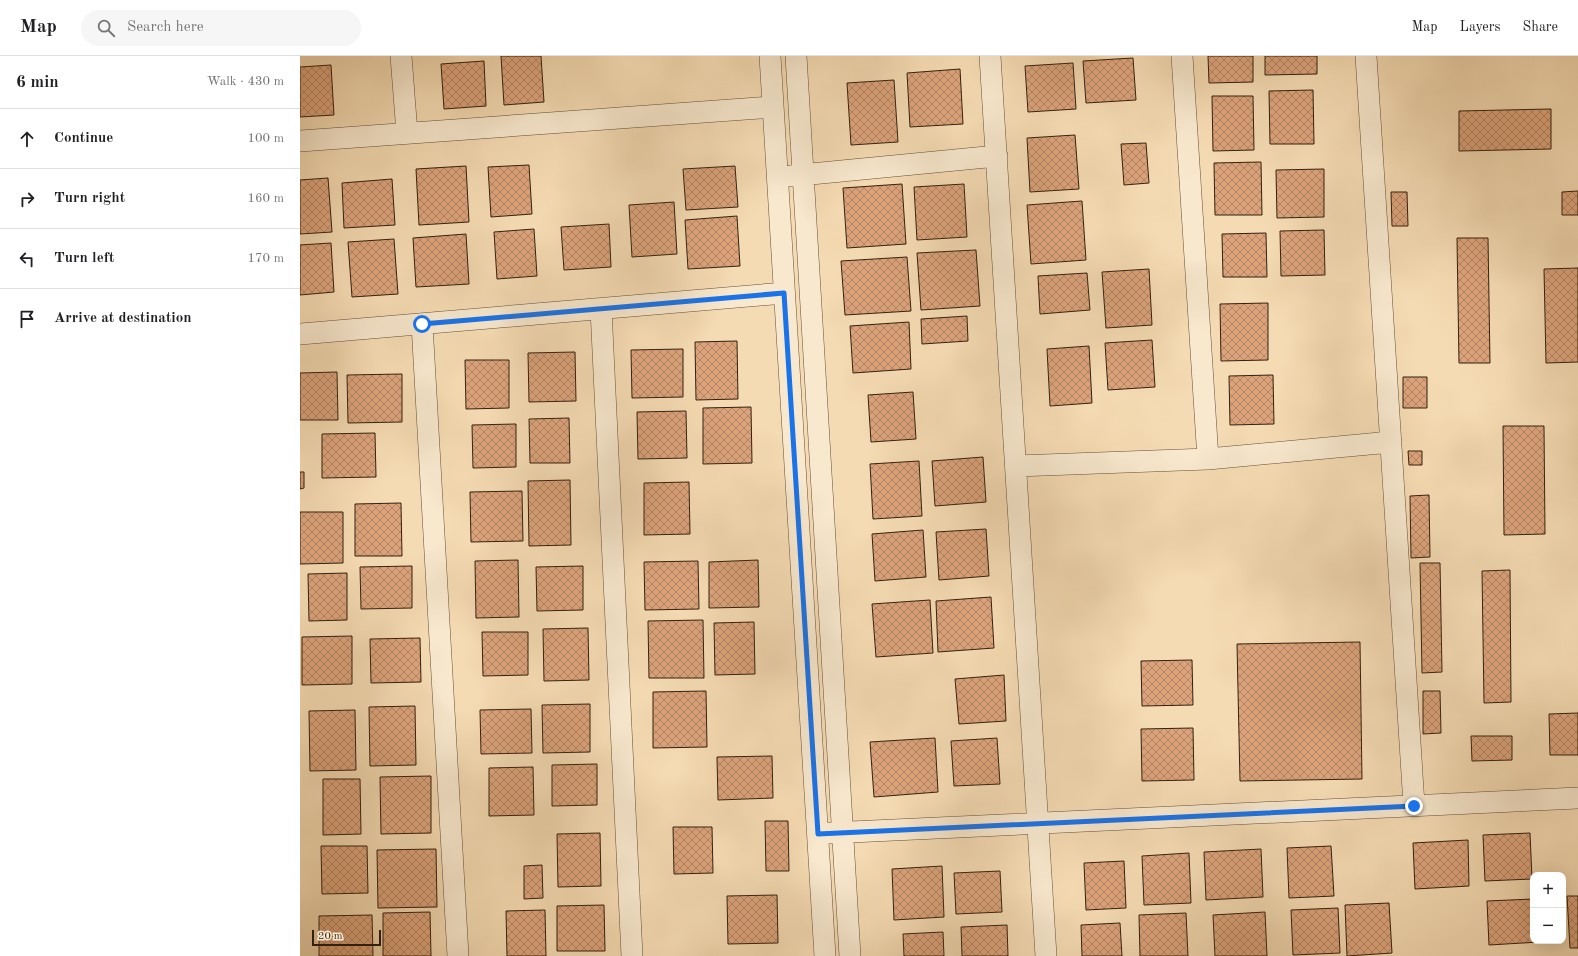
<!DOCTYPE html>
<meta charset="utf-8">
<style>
:root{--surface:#fff;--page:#f6f6f6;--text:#202124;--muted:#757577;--line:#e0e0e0}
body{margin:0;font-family:"Old Standard TT",serif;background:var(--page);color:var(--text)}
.controls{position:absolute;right:12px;bottom:12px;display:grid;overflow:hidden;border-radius:8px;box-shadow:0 4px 16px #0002}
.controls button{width:36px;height:36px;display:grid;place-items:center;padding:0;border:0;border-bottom:1px solid var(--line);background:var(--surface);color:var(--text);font:20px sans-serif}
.scale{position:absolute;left:12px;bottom:10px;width:69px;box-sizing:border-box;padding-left:4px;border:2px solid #332010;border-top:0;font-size:11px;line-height:14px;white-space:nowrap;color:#332010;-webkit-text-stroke:3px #f8e8ce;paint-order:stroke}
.stop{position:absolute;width:12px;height:12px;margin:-9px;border:3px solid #1a73e8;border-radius:50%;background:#fff}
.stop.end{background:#1a73e8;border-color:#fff;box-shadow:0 1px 4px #0008}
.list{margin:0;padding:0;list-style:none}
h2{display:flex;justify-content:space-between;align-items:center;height:52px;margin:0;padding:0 16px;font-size:17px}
h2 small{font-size:13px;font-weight:400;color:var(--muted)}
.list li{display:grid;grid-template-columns:26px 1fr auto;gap:12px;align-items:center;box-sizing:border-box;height:60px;padding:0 16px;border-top:1px solid var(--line)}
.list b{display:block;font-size:15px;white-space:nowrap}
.list em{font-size:13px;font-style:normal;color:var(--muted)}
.icon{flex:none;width:22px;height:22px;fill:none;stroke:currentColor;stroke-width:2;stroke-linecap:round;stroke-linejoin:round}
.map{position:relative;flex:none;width:1278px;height:900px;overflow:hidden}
header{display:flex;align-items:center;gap:24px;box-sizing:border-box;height:56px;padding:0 20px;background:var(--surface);border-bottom:1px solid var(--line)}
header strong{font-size:19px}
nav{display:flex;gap:22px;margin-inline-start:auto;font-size:14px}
.search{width:280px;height:36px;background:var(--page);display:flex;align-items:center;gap:10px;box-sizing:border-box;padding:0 14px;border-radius:22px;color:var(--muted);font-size:15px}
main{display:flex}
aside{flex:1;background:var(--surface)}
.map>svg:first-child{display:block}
</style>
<header>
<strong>Map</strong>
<div class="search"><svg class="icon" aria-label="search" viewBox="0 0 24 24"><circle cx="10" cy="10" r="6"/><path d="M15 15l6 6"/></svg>Search here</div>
<nav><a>Map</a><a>Layers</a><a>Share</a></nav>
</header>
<main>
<aside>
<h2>6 min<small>Walk · 430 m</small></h2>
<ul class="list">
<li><svg class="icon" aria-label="ahead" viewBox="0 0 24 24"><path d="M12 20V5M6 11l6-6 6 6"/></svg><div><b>Continue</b></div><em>100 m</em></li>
<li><svg class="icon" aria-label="right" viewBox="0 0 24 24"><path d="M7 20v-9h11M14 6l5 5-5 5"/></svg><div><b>Turn right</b></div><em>160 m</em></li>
<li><svg class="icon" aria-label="left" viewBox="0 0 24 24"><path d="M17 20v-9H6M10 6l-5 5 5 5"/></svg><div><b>Turn left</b></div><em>170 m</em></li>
<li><svg class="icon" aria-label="arrive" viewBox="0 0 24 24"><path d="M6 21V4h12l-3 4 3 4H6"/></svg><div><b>Arrive at destination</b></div></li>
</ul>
</aside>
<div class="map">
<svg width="1278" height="900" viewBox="0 0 1278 900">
<defs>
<pattern id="building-cross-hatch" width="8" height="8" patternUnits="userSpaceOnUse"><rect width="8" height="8" fill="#dda47c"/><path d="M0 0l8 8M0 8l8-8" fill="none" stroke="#b48564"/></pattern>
</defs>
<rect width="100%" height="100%" fill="#f5dbb3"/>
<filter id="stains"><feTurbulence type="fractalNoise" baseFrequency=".005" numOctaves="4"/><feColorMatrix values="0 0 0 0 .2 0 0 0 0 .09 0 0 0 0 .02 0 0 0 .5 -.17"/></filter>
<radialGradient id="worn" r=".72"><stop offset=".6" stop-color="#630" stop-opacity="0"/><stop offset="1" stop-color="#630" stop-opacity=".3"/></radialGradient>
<path fill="url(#building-cross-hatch)" stroke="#332010" d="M201,0h40l3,46 -40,3z
M908,0h45v26l-44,1z
M965,0h52v18l-52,1z
M833,2l3,42 -50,3 -3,-42z
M184,5l2,45 -42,3 -3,-45z
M773,7l3,46 -48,3 -3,-46z
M31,9l3,50 -34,2v-50z
M660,13l3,55 -53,3 -3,-54z
M594,24l4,62 -47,3 -4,-62z
M1013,34l1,54h-44l-1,-53z
M912,40h41l1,54 -41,1z
M1251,53v40l-92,2v-40z
M775,79l4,54 -49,3 -3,-54z
M846,87l3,40 -25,2 -3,-41z
M961,106l1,53h-47l-1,-52z
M229,109l3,49 -41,3 -3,-50z
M166,110l3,56 -50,3 -3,-56z
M435,110l3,41 -52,3 -3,-41z
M1024,113v48l-47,1 -1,-48z
M28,122l4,54 -32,2v-54z
M92,123l3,46 -51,3 -2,-45z
M602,128l4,60 -59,4 -4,-60z
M664,128l3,53 -50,3 -3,-53z
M1278,135v24h-16v-23z
M1091,136h16l1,34h-16z
M782,145l4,59 -55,4 -4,-59z
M374,146l3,52 -45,3 -3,-52z
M437,160l3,50 -52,3 -3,-49z
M309,168l2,43 -47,3 -3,-43z
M234,173l3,47 -40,3 -3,-47z
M1024,174l1,45 -44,1 -1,-45z
M966,177l1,44h-44l-1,-43z
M166,178l3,50 -53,3 -3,-49z
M1157,182h31l2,125h-31z
M94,183l4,55 -46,3 -4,-55z
M31,187l3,49 -34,3v-50z
M676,194l4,56 -59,4 -4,-57z
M607,201l4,54 -66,4 -4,-54z
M1278,212v94l-32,1 -2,-94z
M849,213l3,56 -46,3 -4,-56z
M787,217l3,37 -50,4 -2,-38z
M968,247v57l-47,1 -1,-57z
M667,260l1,25 -46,3 -1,-25z
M609,266l2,47 -58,4 -3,-47z
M852,284l3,47 -47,3 -3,-47z
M437,285l1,58 -42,1 -1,-58z
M789,290l3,57 -42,3 -3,-57z
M383,293v48l-51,1 -1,-48z
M275,296l1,49 -47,1 -1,-49z
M165,304h44v48l-43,1z
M37,316l1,48h-38v-47z
M102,318v48l-54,1 -1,-48z
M973,319l1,49 -44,1 -1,-49z
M1103,321h24v31h-24z
M613,336l3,47 -45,3 -3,-47z
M451,351l1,56 -49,1v-56z
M386,355l1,47 -49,1 -1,-47z
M269,362l1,45h-40l-1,-44z
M216,368v43l-43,1 -1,-43z
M1203,370h41l1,108 -41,1z
M75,377l1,44 -54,1v-44z
M1108,395h14v14h-13z
M683,401l3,45 -51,4 -3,-45z
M619,405l3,55 -49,3 -3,-55z
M0,416h4v16l-4,1z
M270,424l1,65 -42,1 -1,-65z
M389,426l1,52 -46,1v-52z
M222,435l1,50 -52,1 -1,-50z
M1129,439l1,62 -19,1 -1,-62z
M101,447l1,53h-47v-52z
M0,456h43v51l-43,1z
M686,473l3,47 -50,4 -3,-48z
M623,474l3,47 -51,4 -3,-47z
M218,504l1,57 -43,1 -1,-57z
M458,504l1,47 -50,1v-46z
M398,505l1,48 -54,1 -1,-48z
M1120,507h20l2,109 -20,1z
M112,510v42l-51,1 -1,-42z
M283,510v44l-46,1 -1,-44z
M1210,514l1,132 -27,1 -2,-132z
M47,517v47l-38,1 -1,-47z
M691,541l3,51 -56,4 -2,-51z
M630,544l3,53 -57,4 -4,-53z
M403,564l1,58h-55l-1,-57z
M454,566l1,52 -40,1 -1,-52z
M288,572l1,52 -45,1 -1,-52z
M182,576h46v43l-45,1z
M52,580v48l-50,1v-48z
M120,582l1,44 -50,1 -1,-44z
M1060,586l2,137 -122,2 -3,-137z
M892,604l1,45 -51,1 -1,-45z
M704,619l2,46 -47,3 -4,-45z
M406,635l1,56 -54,1v-56z
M1123,635h17l1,42 -18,1z
M290,648v48l-47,1 -1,-48z
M115,650l1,59 -46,1 -1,-59z
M231,653l1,44 -51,1 -1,-44z
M55,654l1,60 -46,1 -1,-60z
M1278,657v42h-28l-1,-41z
M893,672l1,52 -52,1 -1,-52z
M1171,680h41v24l-40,1z
M635,682l3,54 -64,5 -4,-55z
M697,682l3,46 -46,2 -3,-45z
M472,700l1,42 -55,2 -1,-43z
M297,708v41l-45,1v-41z
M233,711l1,48 -45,1v-48z
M131,720v57l-50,1 -1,-57z
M23,723h37l1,55 -38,1z
M465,765h23l1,50h-23z
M373,771h39l1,46 -39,1z
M300,777l1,53 -43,1 -1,-53z
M1230,777l2,46 -47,2 -2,-46z
M1168,784l1,46 -54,3 -2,-46z
M21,790h46l1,47 -46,1z
M1031,790l3,50 -45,2 -2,-50z
M136,793l1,58 -59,1 -1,-58z
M961,793l2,48 -57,3 -2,-48z
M889,797l2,50 -47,2 -2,-49z
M824,805l2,47 -40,2 -2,-47z
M242,809l1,33 -19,1v-33z
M642,810l2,51 -50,3 -2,-51z
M700,815l2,41 -46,2 -2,-41z
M477,839l1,48 -50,1 -1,-48z
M1267,840h11v52h-8z
M1233,843v42l7,1 -51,3 -2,-44z
M1089,847l3,50 -45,3 -2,-51z
M304,849l1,46h-48v-45z
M1038,852l2,45 -47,2 -2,-45z
M245,854l1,46h-39l-1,-45z
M130,856l1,44h-48v-43z
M965,856l2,44h-52l-2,-41z
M886,857l2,43h-48l-1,-41z
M72,859l1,41h-54v-40z
M820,867l2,33h-40l-1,-31z
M707,869l1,31h-46l-1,-29z
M643,876l1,24h-40l-1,-22z"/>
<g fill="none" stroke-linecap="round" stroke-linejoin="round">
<defs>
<path id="street" d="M101,0l6,77
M470,0l55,900
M496,0l54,900
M690,0l56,900
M882,0l26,403
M1066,0l48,749
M0,85l473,-34
M490,120l207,-20
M301,253l31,647
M122,268l36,632
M0,278l484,-41
M716,410l192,-7 183,-17
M529,777l749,-35"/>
</defs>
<use href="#street" stroke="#644f39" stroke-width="22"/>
<use href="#street" stroke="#f8e8ce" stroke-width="21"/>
</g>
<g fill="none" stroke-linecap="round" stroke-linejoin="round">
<path stroke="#1a73e8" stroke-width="5" d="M122,268l362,-31 34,541 596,-28"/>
</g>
<rect width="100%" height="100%" filter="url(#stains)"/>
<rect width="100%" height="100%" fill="url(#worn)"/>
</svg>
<div class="controls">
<button>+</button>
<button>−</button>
</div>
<div class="scale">20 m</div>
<div class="stop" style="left:122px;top:268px"></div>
<div class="stop end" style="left:1114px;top:750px"></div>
</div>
</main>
